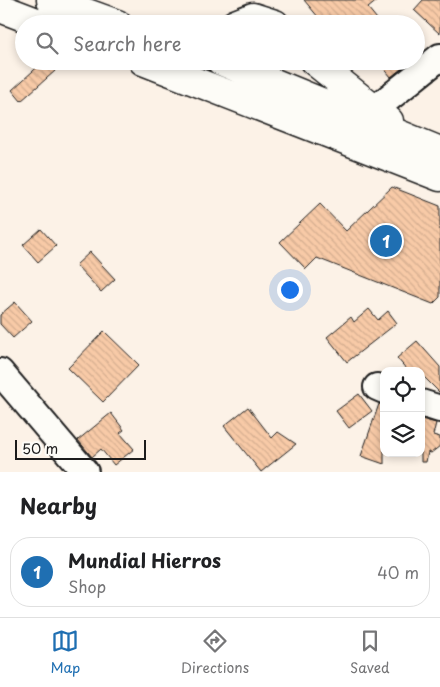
<!DOCTYPE html>
<style>
:root{--surface:#fff;--page:#f2f2f2;--text:#202124;--muted:#757577;--line:#e0e0e0;--accent:#1f6fb2}
body{margin:0;font-family:"Playpen Sans",sans-serif;background:var(--page);color:var(--text)}
.controls{position:absolute;right:15px;bottom:15px;display:grid;overflow:hidden;border-radius:10px;box-shadow:0 2px 8px #0003}
.controls button{width:45px;height:45px;display:grid;place-items:center;padding:0;border:0;border-bottom:1px solid var(--line);background:var(--surface);color:var(--text);font:25px sans-serif}
.scale{position:absolute;left:15px;bottom:12px;width:131px;box-sizing:border-box;padding-left:5px;border:2px solid #1c1c1c;border-top:0;font-size:14px;line-height:18px;white-space:nowrap;color:#1c1c1c;-webkit-text-stroke:4px #fdfcf7;paint-order:stroke}
.you{position:absolute;left:289px;top:289px;width:18px;height:18px;margin:-12px;border:4px solid #fff;border-radius:50%;background:#1a73e8;box-shadow:0 0 0 8px #1a73e833}
.badge{display:grid;place-items:center;width:32px;height:32px;border-radius:50%;background:var(--accent);color:#fff;font-size:16px;font-weight:700}
.pin{position:absolute;translate:-50% -50%;border:2px solid #fff;box-shadow:0 1px 5px #0006}
.list{margin:0;padding:0;list-style:none}
h2{display:flex;justify-content:space-between;align-items:center;height:65px;margin:0;padding:0 20px;font-size:21px}
h2 small{font-size:16px;font-weight:400;color:var(--muted)}
.list li{display:grid;grid-template-columns:32px 1fr auto;gap:15px;align-items:center;box-sizing:border-box;height:70px;margin:0 10px 10px;padding:0 10px;border:1px solid var(--line);border-radius:20px}
.list b{display:block;font-size:19px;white-space:nowrap}
.list p{margin:0;font-size:16px;white-space:nowrap;color:var(--muted)}
.list em{font-size:16px;font-style:normal;color:var(--muted)}
.icon{flex:none;width:28px;height:28px;fill:none;stroke:currentColor;stroke-width:2;stroke-linecap:round;stroke-linejoin:round}
.map{position:relative;flex:none;width:440px;height:472px;overflow:hidden}
.search{position:absolute;background:var(--surface);box-shadow:0 2px 8px #0003;left:15px;right:15px;top:15px;height:55px;display:flex;align-items:center;gap:12px;box-sizing:border-box;padding:0 18px;border-radius:28px;color:var(--muted);font-size:19px}
.sheet{height:145px;background:var(--surface)}
nav{display:flex;justify-content:space-around;align-items:center;box-sizing:border-box;height:70px;border-top:1px solid var(--line);background:var(--surface);font-size:14px;color:var(--muted)}
nav a{display:grid;justify-items:center;gap:2px}
nav .on{color:var(--accent)}
.map>svg:first-child{display:block}
</style>
<div class="map">
<svg width="440" height="472" viewBox="0 0 440 472">
<defs>
<pattern id="building-back-hatch" width="6" height="6" patternUnits="userSpaceOnUse" patternTransform="scale(1.25)"><rect width="6" height="6" fill="#f8caa7"/><path d="M-1 5l2 2M0 0l6 6M5-1l2 2" fill="none" stroke="#d4ad8f"/></pattern>
</defs>
<rect width="100%" height="100%" fill="#fcf2e7"/>
<filter id="ink" filterUnits="userSpaceOnUse"><feTurbulence type="fractalNoise" baseFrequency=".02" numOctaves="2"/><feDisplacementMap in="SourceGraphic" scale="10" xChannelSelector="R" yChannelSelector="G"/><feConvolveMatrix kernelMatrix="1 2 1 2 8 2 1 2 1" color-interpolation-filters="sRGB"/></filter>
<g filter="url(#ink)">
<path fill="url(#building-back-hatch)" stroke="#1c1c1c" d="M304,0h74l-10,8 13,16h-57z
M423,0h17v34l-26,-24z
M44,61h3l8,10 -34,30 -9,-11z
M378,61h33l-20,16z
M392,187l48,19v91l-7,7 -116,-46 -11,11 -26,-27 40,-38 26,27z
M41,229l15,17 -18,16 -15,-17z
M90,252l25,27 -14,13 -25,-27z
M15,302l17,19 -19,17 -13,-14v-9z
M369,309l9,11 10,-9 9,12 -50,39 -20,-25 24,-20 3,5z
M104,331l35,34 -36,37 -35,-34z
M417,341l23,26v26l-19,-19v-3h-13l-11,-13z
M359,394l13,17 -23,17 -13,-17z
M379,404l5,1v59l-23,-8z
M248,407l24,31 6,-6 18,12 -35,28 -37,-46z
M111,413l13,17 -4,3 14,16 -20,16 -13,-16 -9,8 -14,-17z
M421,419l15,4 -3,12 7,2v9l-9,7 -3,-1 -2,10h-5z"/>
<g fill="none" stroke-linecap="round" stroke-linejoin="round">
<defs>
<path id="minor" d="M375,109l65,-52
M0,372l85,100
M377,387l7,3
M421,403l19,6"/>
<path id="highway" d="M51,0l66,24
M0,8l42,16
M235,24l18,-7 22,7
M143,61l297,116
M221,61l219,90
M314,61l75,60"/>
</defs>
<use href="#minor" stroke="#1c1c1c" stroke-width="30"/>
<use href="#highway" stroke="#1c1c1c" stroke-width="31"/>
<use href="#minor" stroke="#fdfcf7" stroke-width="26"/>
<use href="#highway" stroke="#fdfcf7" stroke-width="28"/>
</g>
</g>
</svg>
<div class="controls">
<button><svg class="icon" aria-label="locate" viewBox="0 0 24 24"><circle cx="12" cy="12" r="6"/><path d="M12 2v4M12 18v4M2 12h4M18 12h4"/></svg></button>
<button><svg class="icon" aria-label="layers" viewBox="0 0 24 24"><path d="M12 4l9 5-9 5-9-5zM3 14l9 5 9-5"/></svg></button>
</div>
<div class="scale">50 m</div>
<div class="you"></div>
<div class="pin badge" style="left:386px;top:241px">1</div>
<div class="search"><svg class="icon" aria-label="search" viewBox="0 0 24 24"><circle cx="10" cy="10" r="6"/><path d="M15 15l6 6"/></svg>Search here</div>
</div>
<section class="sheet">
<h2>Nearby<small></small></h2>
<ul class="list">
<li><span class="badge">1</span><div><b>Mundial Hierros</b><p>Shop</p></div><em>40 m</em></li>
</ul>
</section>
<nav>
<a class="on"><svg class="icon" aria-label="map" viewBox="0 0 24 24"><path d="M3 6l6-2 6 2 6-2v14l-6 2-6-2-6 2zM9 4v14M15 6v14"/></svg>Map</a>
<a><svg class="icon" aria-label="directions" viewBox="0 0 24 24"><path d="M12 3l9 9-9 9-9-9zM9 14v-3h6M13 9l2 2-2 2"/></svg>Directions</a>
<a><svg class="icon" aria-label="saved" viewBox="0 0 24 24"><path d="M7 4h10v16l-5-4-5 4z"/></svg>Saved</a>
</nav>
